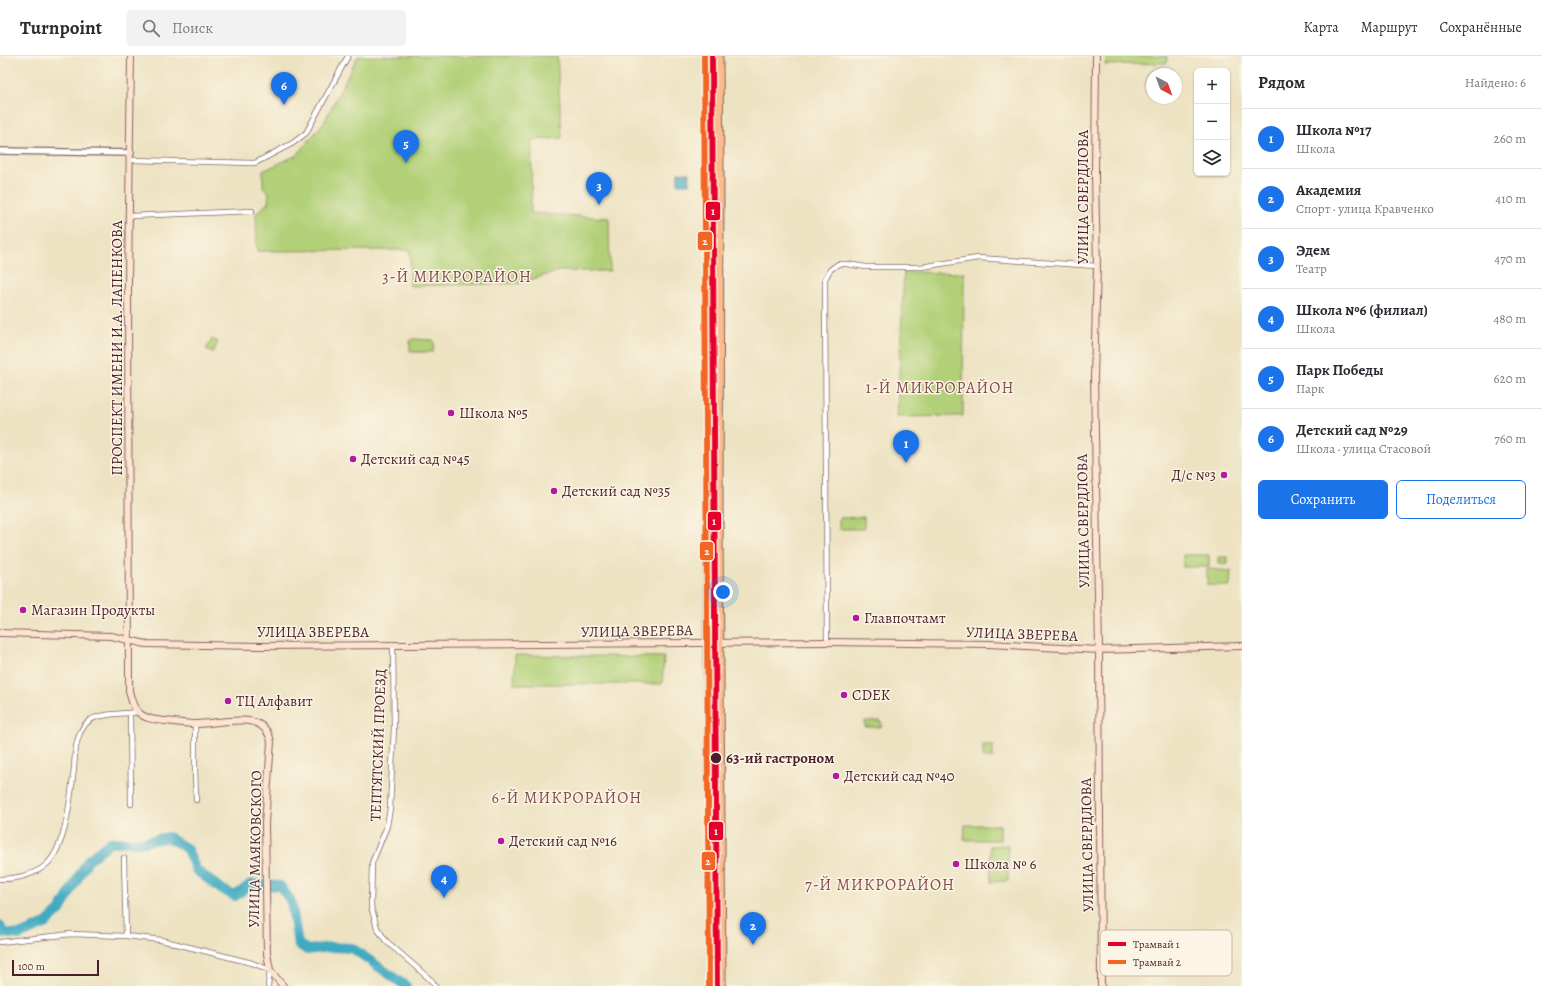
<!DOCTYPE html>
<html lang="ru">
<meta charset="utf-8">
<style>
:root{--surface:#fff;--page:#f2f2f3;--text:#2b2b33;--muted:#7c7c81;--line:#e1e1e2;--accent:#1a73e8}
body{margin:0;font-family:Alegreya,serif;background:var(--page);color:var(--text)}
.controls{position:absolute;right:12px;top:12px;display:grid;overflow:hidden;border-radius:6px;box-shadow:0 1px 3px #0004}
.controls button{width:36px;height:36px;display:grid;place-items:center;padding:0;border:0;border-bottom:1px solid var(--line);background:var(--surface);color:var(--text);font:20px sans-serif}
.compass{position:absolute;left:1146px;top:12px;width:36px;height:36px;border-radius:50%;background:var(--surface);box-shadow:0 1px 3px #0004;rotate:139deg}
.scale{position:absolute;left:12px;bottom:10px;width:87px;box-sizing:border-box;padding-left:4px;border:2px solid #4a1f2b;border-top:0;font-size:11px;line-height:14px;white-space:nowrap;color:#4a1f2b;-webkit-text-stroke:3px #fcf5e5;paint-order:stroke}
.you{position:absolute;left:723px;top:536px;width:14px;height:14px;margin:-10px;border:3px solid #fff;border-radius:50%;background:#1a73e8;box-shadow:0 0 0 6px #1a73e833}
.badge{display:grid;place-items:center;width:26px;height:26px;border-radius:50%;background:var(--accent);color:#fff;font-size:13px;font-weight:700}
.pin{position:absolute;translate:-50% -33px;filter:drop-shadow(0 1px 2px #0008)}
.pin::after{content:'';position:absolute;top:21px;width:14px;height:12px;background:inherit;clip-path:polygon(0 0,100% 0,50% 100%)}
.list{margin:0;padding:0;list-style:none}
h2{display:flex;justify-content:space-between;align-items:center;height:52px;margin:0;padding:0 16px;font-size:17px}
h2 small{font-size:13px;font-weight:400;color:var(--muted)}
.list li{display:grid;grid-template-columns:26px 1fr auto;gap:12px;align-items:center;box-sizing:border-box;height:60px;padding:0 16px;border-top:1px solid var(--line)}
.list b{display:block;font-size:15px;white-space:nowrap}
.list p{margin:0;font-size:13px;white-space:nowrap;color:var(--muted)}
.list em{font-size:13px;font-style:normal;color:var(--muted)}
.actions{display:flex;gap:8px;padding:12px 16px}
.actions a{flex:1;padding:9px 0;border:1px solid var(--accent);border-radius:6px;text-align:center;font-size:14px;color:var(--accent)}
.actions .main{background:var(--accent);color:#fff}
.icon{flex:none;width:22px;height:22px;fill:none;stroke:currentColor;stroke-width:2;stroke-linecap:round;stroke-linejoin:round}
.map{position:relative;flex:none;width:1242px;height:930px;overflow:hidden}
header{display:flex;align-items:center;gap:24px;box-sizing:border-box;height:56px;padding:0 20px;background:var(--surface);border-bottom:1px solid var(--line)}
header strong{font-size:19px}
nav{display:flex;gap:22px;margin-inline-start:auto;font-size:14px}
.search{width:280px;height:36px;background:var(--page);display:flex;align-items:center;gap:10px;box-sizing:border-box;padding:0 14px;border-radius:6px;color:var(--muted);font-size:15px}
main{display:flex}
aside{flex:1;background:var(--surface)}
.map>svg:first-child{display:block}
</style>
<header>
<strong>Turnpoint</strong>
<div class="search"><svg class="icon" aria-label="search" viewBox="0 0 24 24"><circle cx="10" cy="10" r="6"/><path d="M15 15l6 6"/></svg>Поиск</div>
<nav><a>Карта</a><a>Маршрут</a><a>Сохранённые</a></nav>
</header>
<main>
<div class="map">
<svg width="1242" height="930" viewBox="0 0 1242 930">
<rect width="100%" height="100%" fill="#fcf5e5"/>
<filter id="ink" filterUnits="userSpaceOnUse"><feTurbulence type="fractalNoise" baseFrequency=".025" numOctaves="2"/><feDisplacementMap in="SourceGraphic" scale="8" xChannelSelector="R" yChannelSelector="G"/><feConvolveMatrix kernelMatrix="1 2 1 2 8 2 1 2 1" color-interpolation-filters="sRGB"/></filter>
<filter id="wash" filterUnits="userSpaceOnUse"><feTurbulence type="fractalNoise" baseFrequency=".012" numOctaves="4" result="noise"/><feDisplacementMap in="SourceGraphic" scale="16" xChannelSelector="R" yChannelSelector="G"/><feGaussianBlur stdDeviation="0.9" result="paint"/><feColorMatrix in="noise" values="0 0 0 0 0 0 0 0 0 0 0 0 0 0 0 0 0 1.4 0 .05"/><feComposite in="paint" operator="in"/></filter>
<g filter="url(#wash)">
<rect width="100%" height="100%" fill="#ede3c3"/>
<path fill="#b1d077" stroke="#7e7851" d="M358,0h199l5,82 -30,2 -1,73 78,5 1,53h-51l-39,12 -110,3v-36l-153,1 -1,-38 12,-10 1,-10 -6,-6v-16l34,-16 27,-33z
M1106,0h61v7l-62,2z
M904,216l60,1 -1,143 -66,1z
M212,283l6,3 -5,11 -7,-4z
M412,283l21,1c2,3 1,9 0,12h-21l-2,-1v-10z
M864,461v12h-25v-11z
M1183,499h26v12h-26z
M1218,501h9v7h-9z
M1207,513l24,2 -1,15 -23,-1z
M515,599l149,2 -2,27h-148z
M865,665h16l1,6h-17z
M983,689h10v13h-10z
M965,769h35v15h-36z
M1008,789v36l-17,1 -1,-36z"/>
<path fill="#41aac1" stroke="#466476" d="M678,117h11v11h-11z"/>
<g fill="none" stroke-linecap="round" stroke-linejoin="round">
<path stroke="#41aac1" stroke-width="10" d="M0,870l4,7 15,2 26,-11 15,-14 28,-50 23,-18h33l24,-5 19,12 9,21 25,19 14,7 16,-12 29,2 11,15 7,43 9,6 24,-3 21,1 54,38"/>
</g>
</g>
<g filter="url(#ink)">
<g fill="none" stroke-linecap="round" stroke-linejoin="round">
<defs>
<path id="minor" d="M706,40h13
M131,104l124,3 38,-20 13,-10 42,-77
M130,160l122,-5
M706,276h13
M706,316h13
M707,356h12
M707,398h12
M707,438h12
M707,465h12
M708,512h11
M827,586l-2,-351v-12l5,-9 8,-6h9l19,3h55l57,-9 119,8
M393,588l1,84 -4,80 -3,18 -15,37 -1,43 6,22 9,13 46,40 3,5
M708,647l12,-1
M130,657l1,91
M195,668v45l1,31
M124,802l2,78
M709,806l13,-1
M0,823c16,0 36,-4 48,-16 19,-20 23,-69 26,-95 1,-16 2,-38 16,-48 11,-7 35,-6 48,-8
M709,842h13
M0,886l71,-8 55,2 35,4 91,23 18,7 -2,16"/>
<path id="tertiary" d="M0,95l131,2"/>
<path id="secondary" d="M131,0l-3,226 1,409c2,7 3,14 8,20 7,8 19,9 29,10 10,1 20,3 30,3 25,0 69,-16 75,18l-6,81 2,131 3,16 13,16
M1096,0l-1,119 2,91 -3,111 5,273 2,336
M0,577l111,3 35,8 113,2 568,-4 162,2 110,6 143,-4"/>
<path id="primary" d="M706,0l1,587 3,343
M719,0l1,120 -1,345 3,465"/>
</defs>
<use href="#minor" stroke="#836460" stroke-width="6"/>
<use href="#tertiary" stroke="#836460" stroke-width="8"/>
<use href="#secondary" stroke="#836460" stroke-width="8"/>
<use href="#primary" stroke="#836460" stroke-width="9"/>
<use href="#minor" stroke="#fff" stroke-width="4.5"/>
<use href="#tertiary" stroke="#fff" stroke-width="5.5"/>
<use href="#secondary" stroke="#fde4d1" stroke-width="6"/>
<use href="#primary" stroke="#fbbb8c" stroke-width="7"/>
<defs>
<path id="tram-1" d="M712,0l5,930"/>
<path id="tram-2" d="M704,0l5,930"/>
</defs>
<use href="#tram-1" stroke="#fcf5e5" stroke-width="9"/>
<use href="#tram-2" stroke="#fcf5e5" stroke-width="9"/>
<use href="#tram-1" stroke="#e4002b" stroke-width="6"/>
<use href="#tram-2" stroke="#f26522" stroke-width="6"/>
</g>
</g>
<g fill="#b5179e" stroke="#fcf5e5" stroke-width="1.5">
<circle cx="451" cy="357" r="4"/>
<circle cx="353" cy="403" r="4"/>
<circle cx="1224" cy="419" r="4"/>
<circle cx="554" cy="435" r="4"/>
<circle cx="23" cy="554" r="4"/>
<circle cx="856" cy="562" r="4"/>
<circle cx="844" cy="639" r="4"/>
<circle cx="228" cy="645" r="4"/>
<circle cx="836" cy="720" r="4"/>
<circle cx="501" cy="785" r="4"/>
<circle cx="956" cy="808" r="4"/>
</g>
<circle fill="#4a1f2b" stroke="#fcf5e5" stroke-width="1.5" cx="716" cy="702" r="6"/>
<g text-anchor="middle" stroke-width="3" stroke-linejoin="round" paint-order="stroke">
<g font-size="15" fill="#4a1f2b" stroke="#fcf5e5">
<text transform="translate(1083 141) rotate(-90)" y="5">УЛИЦА СВЕРДЛОВА</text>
<text transform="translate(117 292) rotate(-90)" y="5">ПРОСПЕКТ ИМЕНИ И.А. ЛАПЕНКОВА</text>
<text transform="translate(1083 465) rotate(-91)" y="5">УЛИЦА СВЕРДЛОВА</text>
<text transform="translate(637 575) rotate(-1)" y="5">УЛИЦА ЗВЕРЕВА</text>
<text x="313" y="581">УЛИЦА ЗВЕРЕВА</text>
<text transform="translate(1022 578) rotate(2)" y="5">УЛИЦА ЗВЕРЕВА</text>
<text transform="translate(378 689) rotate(-88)" y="5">ТЕПТЯТСКИЙ ПРОЕЗД</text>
<text transform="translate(1087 789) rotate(-91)" y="5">УЛИЦА СВЕРДЛОВА</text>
<text transform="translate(255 793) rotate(-89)" y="5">УЛИЦА МАЯКОВСКОГО</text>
</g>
<g font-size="15" fill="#4a1f2b" stroke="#fcf5e5" text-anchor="start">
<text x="459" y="362">Школа №5</text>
<text x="361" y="408">Детский сад №45</text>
<text x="1216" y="424" text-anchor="end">Д/с №3</text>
<text x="562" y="440">Детский сад №35</text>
<text x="31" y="559">Магазин Продукты</text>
<text x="864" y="567">Главпочтамт</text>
<text x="852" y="644">CDEK</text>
<text x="236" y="650">ТЦ Алфавит</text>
<text x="844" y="725">Детский сад №40</text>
<text x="509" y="790">Детский сад №16</text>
<text x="964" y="813">Школа № 6</text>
</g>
<g font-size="15" font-weight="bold" fill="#4a1f2b" stroke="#fcf5e5" text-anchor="start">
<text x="726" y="707">63-ий гастроном</text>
</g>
<g font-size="16" letter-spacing="1" fill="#834c4f" stroke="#fcf5e5">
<text x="457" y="226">3-Й МИКРОРАЙОН</text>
<text x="940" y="337">1-Й МИКРОРАЙОН</text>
<text x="567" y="747">6-Й МИКРОРАЙОН</text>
<text x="880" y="834">7-Й МИКРОРАЙОН</text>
</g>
</g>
<rect x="1100" y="874" width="132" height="46" rx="6" fill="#fcf5e5" stroke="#c7b5ad" stroke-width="1"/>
<rect x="1108" y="886" width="18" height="4" fill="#e4002b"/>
<rect x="1108" y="904" width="18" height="4" fill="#f26522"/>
<g font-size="11" fill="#4a1f2b">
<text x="1133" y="892">Трамвай 1</text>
<text x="1133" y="910">Трамвай 2</text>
</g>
<g stroke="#fcf5e5" stroke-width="1.5">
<rect x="705" y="145" width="16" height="20" rx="4" fill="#e4002b"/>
<rect x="697" y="175" width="16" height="20" rx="4" fill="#f26522"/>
<rect x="707" y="455" width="15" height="20" rx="4" fill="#e4002b"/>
<rect x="699" y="485" width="15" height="20" rx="4" fill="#f26522"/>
<rect x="708" y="765" width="16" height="20" rx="4" fill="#e4002b"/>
<rect x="701" y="795" width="15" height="20" rx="4" fill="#f26522"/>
</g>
<g font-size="11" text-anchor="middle" font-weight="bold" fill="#fff">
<text x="713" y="159">1</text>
<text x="705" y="189">2</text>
<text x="714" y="469">1</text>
<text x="707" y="499">2</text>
<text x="716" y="779">1</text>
<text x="708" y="809">2</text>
</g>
</svg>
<div class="controls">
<button>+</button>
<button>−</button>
<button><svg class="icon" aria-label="layers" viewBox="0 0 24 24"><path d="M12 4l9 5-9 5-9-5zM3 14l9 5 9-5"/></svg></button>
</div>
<svg class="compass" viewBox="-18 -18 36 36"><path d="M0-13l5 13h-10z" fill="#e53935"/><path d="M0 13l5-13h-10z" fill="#7c7c81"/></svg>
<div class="scale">100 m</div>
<div class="you"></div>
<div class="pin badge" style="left:906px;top:407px">1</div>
<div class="pin badge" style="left:753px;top:889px">2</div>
<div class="pin badge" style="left:599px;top:149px">3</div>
<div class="pin badge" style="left:444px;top:842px">4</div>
<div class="pin badge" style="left:406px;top:107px">5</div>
<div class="pin badge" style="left:284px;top:49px">6</div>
</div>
<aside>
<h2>Рядом<small>Найдено: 6</small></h2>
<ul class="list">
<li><span class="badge">1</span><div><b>Школа №17</b><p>Школа</p></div><em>260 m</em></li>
<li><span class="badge">2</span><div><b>Академия</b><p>Спорт · улица Кравченко</p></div><em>410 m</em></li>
<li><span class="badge">3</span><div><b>Эдем</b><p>Театр</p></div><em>470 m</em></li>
<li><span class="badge">4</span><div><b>Школа №6 (филиал)</b><p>Школа</p></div><em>480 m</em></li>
<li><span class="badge">5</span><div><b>Парк Победы</b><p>Парк</p></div><em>620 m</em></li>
<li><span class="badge">6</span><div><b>Детский сад №29</b><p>Школа · улица Стасовой</p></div><em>760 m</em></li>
</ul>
<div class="actions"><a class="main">Сохранить</a><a>Поделиться</a></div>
</aside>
</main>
